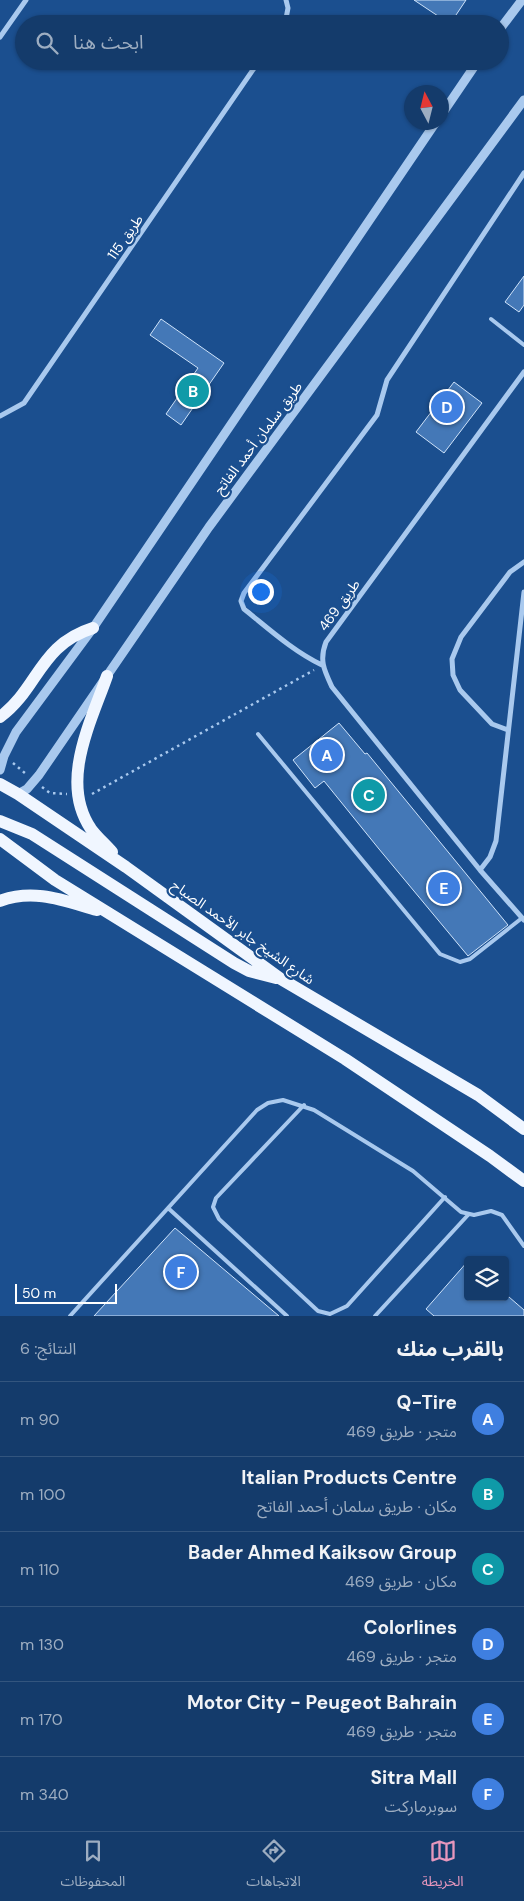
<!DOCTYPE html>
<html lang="ar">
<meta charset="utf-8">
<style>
:root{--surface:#143b6b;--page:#214673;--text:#f1f3f6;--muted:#9dadc1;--line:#33557e;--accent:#e797bd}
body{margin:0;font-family:"DM Sans","Noto Sans Arabic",sans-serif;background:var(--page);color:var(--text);direction:rtl}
.controls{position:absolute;right:15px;bottom:15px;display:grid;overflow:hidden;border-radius:5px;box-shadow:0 1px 4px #0004}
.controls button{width:45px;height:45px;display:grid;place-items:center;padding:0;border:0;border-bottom:1px solid var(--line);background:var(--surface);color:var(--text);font:25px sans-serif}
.compass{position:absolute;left:404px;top:85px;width:45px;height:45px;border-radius:50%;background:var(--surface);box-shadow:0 1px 4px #0004;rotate:353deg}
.scale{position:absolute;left:15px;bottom:12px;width:102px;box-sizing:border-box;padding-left:5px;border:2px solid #fff;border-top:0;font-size:14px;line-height:18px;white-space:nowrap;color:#fff;-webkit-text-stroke:4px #1b4f8f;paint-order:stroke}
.you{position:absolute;left:260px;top:591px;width:18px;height:18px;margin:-12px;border:4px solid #fff;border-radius:50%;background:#1a73e8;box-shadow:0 0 0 8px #1a73e833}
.badge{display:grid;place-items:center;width:32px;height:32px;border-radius:50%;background:var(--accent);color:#fff;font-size:16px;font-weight:700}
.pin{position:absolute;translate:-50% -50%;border:2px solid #fff;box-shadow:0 1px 5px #0006}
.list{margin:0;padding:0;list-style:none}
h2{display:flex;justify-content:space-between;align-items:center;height:65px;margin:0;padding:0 20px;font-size:21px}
h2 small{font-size:16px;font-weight:400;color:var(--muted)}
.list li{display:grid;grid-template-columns:32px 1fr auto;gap:15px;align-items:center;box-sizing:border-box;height:75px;padding:0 20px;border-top:1px solid var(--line)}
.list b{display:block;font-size:19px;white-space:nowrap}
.list p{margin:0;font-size:16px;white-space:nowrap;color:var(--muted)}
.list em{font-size:16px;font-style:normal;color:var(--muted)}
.icon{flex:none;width:28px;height:28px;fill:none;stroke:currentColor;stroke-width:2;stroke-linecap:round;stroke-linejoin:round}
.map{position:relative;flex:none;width:524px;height:1316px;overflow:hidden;direction:ltr}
.search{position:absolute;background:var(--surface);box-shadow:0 1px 4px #0004;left:15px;right:15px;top:15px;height:55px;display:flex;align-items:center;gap:12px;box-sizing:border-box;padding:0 18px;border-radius:28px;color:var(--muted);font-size:19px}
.sheet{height:515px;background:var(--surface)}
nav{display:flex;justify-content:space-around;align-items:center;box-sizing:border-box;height:70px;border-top:1px solid var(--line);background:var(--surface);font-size:14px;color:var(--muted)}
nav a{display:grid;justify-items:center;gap:2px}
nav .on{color:var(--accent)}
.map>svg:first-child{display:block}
</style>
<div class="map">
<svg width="524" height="1316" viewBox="0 0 524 1316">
<rect width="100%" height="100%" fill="#1b4f8f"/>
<path fill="#4478b7" stroke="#cfe3fa" d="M414,0h52l-16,24z
M524,276v29l-5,7 -14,-10z
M161,319l63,44 -43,62 -15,-11 32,-46 -48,-33z
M454,382l28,21 -38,50 -28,-21z
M339,723l26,31 2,-1 141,172 -40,31 -89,-107 -55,-68 -9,7 -22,-28z
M175,1228l104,88h-185z
M468,1261v36h41l15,13v6h-90l-8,-7z"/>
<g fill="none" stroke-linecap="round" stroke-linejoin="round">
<path stroke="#a9c9ee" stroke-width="2.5" stroke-dasharray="2.5 4" stroke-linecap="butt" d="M13,763l13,11
M42,787l8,6 17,1
M92,794l222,-124"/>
<path stroke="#a9c9ee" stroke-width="4" d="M491,319l33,26
M258,734l182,220 20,8 10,-3 52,-41
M304,1105l-88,93 -3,9 6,12 99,92 12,3 17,-8 98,-109
M168,1208l119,108
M70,1316l187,-206 11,-7 15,-3 31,10 99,61 48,41 13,3 17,-4 11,4 22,31
M375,1316l93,-101"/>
<path stroke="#a9c9ee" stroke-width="5" d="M285,24l3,-16 -2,-8
M0,37l26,-37
M524,372l-198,270c-7,18 -2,28 6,45l148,183 44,50
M0,416l24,-13 235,-342
M322,665c-29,-14 -53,-36 -78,-56l-3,-8 3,-8 133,-178 10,-35 137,-207
M508,730l-16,-6 -32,-34 -7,-15 -1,-16 9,-22 49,-65 14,-10
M480,870l10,-13 6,-16 28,-249"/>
<path stroke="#a9c9ee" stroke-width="9" d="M500,29l22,-29
M442,114l36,-53
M0,770l4,-14 12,-24 77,-104 343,-506
M18,794l9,-5 12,-14 170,-248 315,-427"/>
<path stroke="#f0f6ff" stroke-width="12" d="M107,676c-16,46 -48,106 -16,153 6,8 14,15 21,23
M0,717c39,-29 39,-72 93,-89
M0,784l18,10 108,73 155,112 197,116 46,34
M0,821l32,13 202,129 15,8 27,7
M0,839l55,41 290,179 145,97 34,25
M0,901c34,-13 65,0 97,9"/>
</g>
<g text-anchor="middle" stroke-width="4.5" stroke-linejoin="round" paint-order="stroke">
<g font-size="14" fill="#fff" stroke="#1b4f8f">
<text transform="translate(125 237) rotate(-55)" y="5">طريق 115</text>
<text transform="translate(258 438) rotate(-53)" y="5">طريق سلمان أحمد الفاتح</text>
<text transform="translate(339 605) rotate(-54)" y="5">طريق 469</text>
<text transform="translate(243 932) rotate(35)" y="5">شارع الشيخ جابر الأحمد الصباح</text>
</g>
</g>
</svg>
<div class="controls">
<button><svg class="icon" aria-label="layers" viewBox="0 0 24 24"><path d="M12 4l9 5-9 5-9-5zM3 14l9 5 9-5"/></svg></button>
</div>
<svg class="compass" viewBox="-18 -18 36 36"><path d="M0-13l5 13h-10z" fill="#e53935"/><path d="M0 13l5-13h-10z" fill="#9dadc1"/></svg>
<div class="scale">50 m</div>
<div class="you"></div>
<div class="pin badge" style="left:327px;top:755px;background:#3f7fe0">A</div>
<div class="pin badge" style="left:193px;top:391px;background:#0f9aa8">B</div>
<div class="pin badge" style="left:369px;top:795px;background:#0f9aa8">C</div>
<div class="pin badge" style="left:447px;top:407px;background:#3f7fe0">D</div>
<div class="pin badge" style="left:444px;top:888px;background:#3f7fe0">E</div>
<div class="pin badge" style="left:181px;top:1272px;background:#3f7fe0">F</div>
<div class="search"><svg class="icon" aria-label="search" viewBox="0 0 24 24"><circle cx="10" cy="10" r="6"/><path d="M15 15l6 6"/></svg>ابحث هنا</div>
</div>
<section class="sheet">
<h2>بالقرب منك<small>النتائج: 6</small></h2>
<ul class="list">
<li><span class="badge" style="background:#3f7fe0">A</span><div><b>Q-Tire</b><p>متجر · طريق 469</p></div><em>90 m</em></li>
<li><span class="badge" style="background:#0f9aa8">B</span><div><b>Italian Products Centre</b><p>مكان · طريق سلمان أحمد الفاتح</p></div><em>100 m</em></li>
<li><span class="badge" style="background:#0f9aa8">C</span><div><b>Bader Ahmed Kaiksow Group</b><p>مكان · طريق 469</p></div><em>110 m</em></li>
<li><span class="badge" style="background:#3f7fe0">D</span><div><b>Colorlines</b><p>متجر · طريق 469</p></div><em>130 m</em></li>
<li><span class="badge" style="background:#3f7fe0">E</span><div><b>Motor City - Peugeot Bahrain</b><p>متجر · طريق 469</p></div><em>170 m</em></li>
<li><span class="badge" style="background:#3f7fe0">F</span><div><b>Sitra Mall</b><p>سوبرماركت</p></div><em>340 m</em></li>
</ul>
</section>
<nav>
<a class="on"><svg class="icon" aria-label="map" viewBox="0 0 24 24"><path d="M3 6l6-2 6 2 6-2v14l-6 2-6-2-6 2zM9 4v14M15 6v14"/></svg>الخريطة</a>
<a><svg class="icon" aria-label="directions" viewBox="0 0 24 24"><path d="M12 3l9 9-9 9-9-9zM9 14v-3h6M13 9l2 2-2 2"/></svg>الاتجاهات</a>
<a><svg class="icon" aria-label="saved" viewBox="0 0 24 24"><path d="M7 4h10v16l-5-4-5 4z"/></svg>المحفوظات</a>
</nav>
